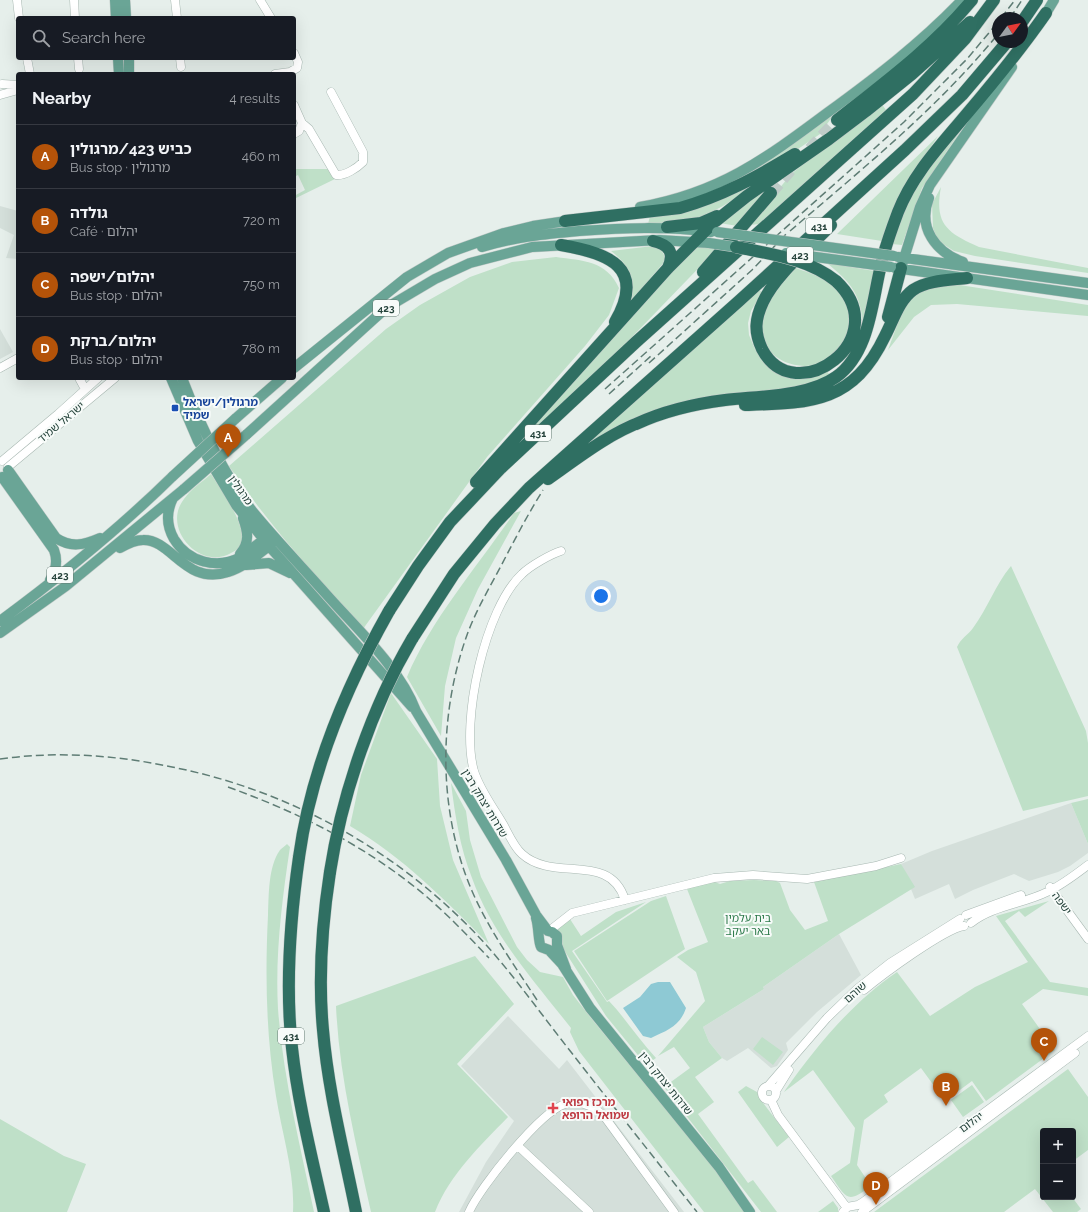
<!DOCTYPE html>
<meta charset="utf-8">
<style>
:root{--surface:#171b24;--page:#242831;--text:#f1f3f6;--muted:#9ea1a6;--line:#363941;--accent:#b45309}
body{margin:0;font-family:Raleway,"Noto Sans Hebrew",sans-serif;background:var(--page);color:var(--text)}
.controls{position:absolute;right:12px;bottom:12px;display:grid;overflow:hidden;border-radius:4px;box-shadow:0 4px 16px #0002}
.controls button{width:36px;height:36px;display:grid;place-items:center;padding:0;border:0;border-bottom:1px solid var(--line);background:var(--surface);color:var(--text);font:20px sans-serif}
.compass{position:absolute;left:992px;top:12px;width:36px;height:36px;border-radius:50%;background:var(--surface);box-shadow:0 4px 16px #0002;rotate:57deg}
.you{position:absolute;left:601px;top:596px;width:14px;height:14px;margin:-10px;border:3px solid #fff;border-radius:50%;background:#1a73e8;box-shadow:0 0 0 6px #1a73e833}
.badge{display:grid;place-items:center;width:26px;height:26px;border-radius:50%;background:var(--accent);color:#fff;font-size:13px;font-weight:700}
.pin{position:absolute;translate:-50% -33px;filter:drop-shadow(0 1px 2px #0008)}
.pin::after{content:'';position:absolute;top:21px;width:14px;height:12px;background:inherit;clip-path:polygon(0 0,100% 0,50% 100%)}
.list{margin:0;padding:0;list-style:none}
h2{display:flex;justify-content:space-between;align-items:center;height:52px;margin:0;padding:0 16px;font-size:17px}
h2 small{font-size:13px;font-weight:400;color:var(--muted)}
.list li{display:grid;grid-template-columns:26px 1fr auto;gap:12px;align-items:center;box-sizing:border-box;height:64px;padding:0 16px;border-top:1px solid var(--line)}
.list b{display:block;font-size:15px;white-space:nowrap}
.list p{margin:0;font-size:13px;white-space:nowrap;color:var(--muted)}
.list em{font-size:13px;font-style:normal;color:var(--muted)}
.icon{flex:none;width:22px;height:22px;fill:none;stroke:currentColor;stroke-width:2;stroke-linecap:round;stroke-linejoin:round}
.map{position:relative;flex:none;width:1088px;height:1212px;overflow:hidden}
.search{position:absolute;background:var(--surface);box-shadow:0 4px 16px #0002;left:16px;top:16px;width:280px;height:44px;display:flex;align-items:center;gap:10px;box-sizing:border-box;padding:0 14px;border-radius:4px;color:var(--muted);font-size:15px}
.panel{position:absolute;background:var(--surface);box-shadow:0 4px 16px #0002;left:16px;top:72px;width:280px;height:308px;border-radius:4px}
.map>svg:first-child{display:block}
</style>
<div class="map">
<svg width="1088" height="1212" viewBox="0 0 1088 1212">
<rect width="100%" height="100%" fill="#e6efeb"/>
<path fill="#d4dfda" d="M0,206l18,5v48l-12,-1 8,-23 -14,-7z
M0,329l13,23 -13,7z
M1071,803l17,41v9l-18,13 -12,6 -29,9 -15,-7 -41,16 -18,9 -6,-15 -34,15 -14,-35 31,-13z
M839,934l22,41 -44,37 -31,31 2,7 -11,16 -6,2 -23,-20 -21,13 -5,-3 -13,-16 -6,-15 61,-38 -1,-2z
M508,1016l51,53 8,-9 117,152h-225l27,-50 28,-41 -53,-55z"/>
<path fill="#bfe0c8" d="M881,103l5,7 -127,114 -9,1 41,-51z
M832,117l-12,17 -22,15 -43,23 -2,-3 73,-50z
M961,130l-39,58 -20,57 -10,-1 16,-43 21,-32z
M938,136l-30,46 -26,59 -45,-7z
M294,169h38l5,9 -43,21v-3l11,-6 -7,-15 -4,2z
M746,186l2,4 -25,16 -27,14 -48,4 2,-8z
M941,187c-7,37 6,46 38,60l109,21v5l-113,-17 -21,-5 -11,-7 -7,-8 -3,-8 -1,-24z
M768,190l-30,36 -19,-3 39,-29z
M694,245l23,4 -114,118 -73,68 -3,-4z
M653,246l7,2 4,7 1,6 -33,39c1,-24 -2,-34 -21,-49z
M556,257c27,4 50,3 63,31l-10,27 -24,31 -98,111 -124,172c-47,-53 -95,-105 -134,-163l157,-137 34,-24 50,-28 42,-15z
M827,263l47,8 -11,55c-2,-32 -12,-43 -36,-63z
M796,268c13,5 31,10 41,21 20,22 15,52 -8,69 -3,2 -7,5 -10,6 -29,8 -62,-10 -58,-43 3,-21 22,-39 35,-53z
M953,284l135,21v11l-131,-12 -26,1 -17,12 -26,33c7,-17 16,-53 34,-60 9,-3 21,-4 31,-6z
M757,289l5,3 -11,19 -3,12 1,12 6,14 10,14 9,7 34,6 19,-5 4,6 -37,10 -117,16 -25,8 -21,10 -41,25 -5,-5z
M211,474c10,16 33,47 31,66 0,6 -6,11 -11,13 -31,18 -70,-25 -47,-54 7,-10 18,-17 27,-25z
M521,511l-43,78 -22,49 -11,48 -4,50 -34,-59c25,-59 71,-111 107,-164z
M1011,566l75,165 2,12v53l-65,15 -66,-164c4,-9 11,-12 16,-19 15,-20 22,-43 38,-62z
M391,693l46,66 3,47 13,54 36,84c-43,-43 -86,-87 -139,-118l11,-51z
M451,783l15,28 4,29 11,37 36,70 10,13 13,12 23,5 10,18 18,23 119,145 35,49h-41l-125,-161 -9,-19 1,-4c-37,-47 -79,-93 -99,-150 -12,-30 -17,-63 -21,-95z
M1088,799v45l-17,-41z
M287,844l3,3c-8,53 -15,108 -12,162 5,68 22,136 36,203h-21c2,-39 -11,-78 -17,-116 -10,-60 -11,-121 -8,-181 1,-20 0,-48 12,-65 2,-2 5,-4 7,-6z
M901,864l14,23 -76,47 -76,53 1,2 -61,38 6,15 13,16 -27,19 19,25 -16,12 50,69 5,-3 24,32h-16l-97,-125 26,-19 -16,-21 -16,9 47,-55 -9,-29 -19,-15 11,-7 20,-8 -21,-53 25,-8 8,3 10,-3 24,-1 22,1 4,2 10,27 15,20 23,-9 -14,-39z
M666,896l19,53 -78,52 -33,-50 77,-50z
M1049,901l-24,16 -6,-6 -14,10 45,61 38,6v8l-45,-7 -21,15 33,46 -69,51 -14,-20 -27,20 -24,-33 -37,27 4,7 -24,18 -7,45 14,21c-24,18 -24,13 -40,-10l19,-13 5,-35 -42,-58 -29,22 2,-3c31,-44 67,-87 111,-117l33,44 45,-29 53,-25 -32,-46z
M646,902l-74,49 35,51 2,-1c17,18 30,39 47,57l-10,7 -40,-49 -56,-88 20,-9 11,17 35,-24z
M475,956l39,48 -57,60 51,53c-28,29 -58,57 -73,95h-64c-15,-68 -32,-137 -35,-206z
M762,1037l21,15 -10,13 -20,-16z
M1068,1069l20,28v53l-15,11v-30h-30v66h29l9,12 -4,3h-24l-18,-23 -31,23h-130z
M972,1085l12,17 -21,15 -12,-17z
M746,1086l11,6 3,7 29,38 -12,10 -39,-55z
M0,1119l64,37 22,8 -19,48h-67z
M833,1201l5,7v4h-20z"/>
<path fill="#8ec9d4" d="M658,982h12l16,26c-6,18 -18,22 -35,30l-8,-2 -20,-28 17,-11 11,-13z"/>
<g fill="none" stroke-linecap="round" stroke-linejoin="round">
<path stroke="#bfccc8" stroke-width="12" stroke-dasharray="12 6" stroke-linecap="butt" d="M810,149l27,-29
M771,193l21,-25"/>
<defs>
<path id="minor" d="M17,0l2,18
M74,0l1,18
M175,0l2,18
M260,0l11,18
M27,58l3,16
M78,58l1,11
M180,58l1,9
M275,74l15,-2 7,-4 1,-6 -4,-9
M2,84l16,1
M0,95l18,-5
M294,105l8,18 -3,8 -5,3
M302,123l7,6 27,46c9,1 21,-7 27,-13v-10l-32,-60
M0,368l18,-10
M79,378l6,11
M2,461l56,-47 40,-36
M8,467l107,-89
M561,551c-10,3 -31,15 -39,23 -37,34 -62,148 -48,197 6,19 19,36 29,53 5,9 11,23 19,30 32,29 88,-3 103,46
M1050,887l38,52
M966,915l55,-20
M971,923c21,-17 52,-19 76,-31 15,-7 28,-17 41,-27
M549,931l23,-18 142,-35 39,-3 54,4 69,-13 25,-8
M864,990c18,-15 80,-61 100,-64
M762 1093a7 7 0 1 1 14 0a7 7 0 1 1-14 0Z
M768,1086l59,-68 30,-29 33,-26 70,-44
M776,1091l13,-21
M771,1100l7,15 69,93
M518,1146l71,66
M469,1212c11,-25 71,-100 96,-108 15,-5 28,2 39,12l70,96
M843,1212l4,-5 11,-2 5,-3 225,-166
M862,1212l213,-159"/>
<path id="major" d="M115,0l1,18
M125,0l1,18
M1042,20l12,-20
M118,58l1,16
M129,58v16
M929,198c-12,30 7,54 34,64
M640,207c79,-14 124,-47 187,-94 48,-35 94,-70 135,-113
M482,247c32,-10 64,-13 97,-16 44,-3 87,-5 132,1
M898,257l190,26
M895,268l193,27
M901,268l19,-61 10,-22 82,-118
M294,368l113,-91 41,-24 56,-20 29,-7 40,-6
M171,378l27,63 38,64 33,41 143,161
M182,378c18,47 40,94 71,134 23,28 49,55 73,82 30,34 74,74 90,117l90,149 30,55 12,16 4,1 5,4v9l9,24
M235,419l47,-41
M246,435l140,-127 49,-29 35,-16 62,-16 127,-7 50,3
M8,470l48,68c15,10 28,7 44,0
M2,477l52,73c4,11 2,21 -4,30
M173,498c-7,14 -7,27 1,41 14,23 43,31 67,18 10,-6 17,-16 28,-19
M120,548c7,-4 15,-8 23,-8 29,-1 42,46 85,32 16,-5 28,-16 41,-26l3,-5
M240,554c10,-12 8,-22 3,-36
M246,565l23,-2 21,10
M0,621c61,-45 119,-92 173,-145
M0,633l66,-47 118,-97
M536,918c3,9 2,24 5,29l8,3 13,14 28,44 129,159 31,45"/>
<path id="highway" d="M1022,22l15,-22
M837,120c47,-37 96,-73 135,-120
M565,221l115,-13c42,-12 77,-31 115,-54
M831,225c-22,23 -55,49 -68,77 -8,17 -9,30 -1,47 33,63 135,-11 74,-68
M667,227l34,-4 16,-7
M653,241c16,4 22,11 15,27
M561,245c47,8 86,22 54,77
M703,272l68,-79
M888,317l13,-49
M745,405c67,-2 108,-2 140,-69 8,-15 14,-36 28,-46 14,-10 38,-10 54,-12
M636,424c28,-13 57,-20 89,-24 33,-4 83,-3 111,-23 35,-25 36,-79 46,-116 4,-17 10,-33 16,-49 15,-38 42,-66 67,-96 29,-34 56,-67 81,-103
M548,479c30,-21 60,-45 95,-58
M476,482l192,-214 44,-44 35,-28 82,-57 37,-28 46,-37 58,-52
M389,611l29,-45 32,-44 51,-54 135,-126 277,-248 52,-55 29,-39
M412,639l42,-65 41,-50 34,-36 210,-187 166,-151 57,-55 45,-53
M299,857c-9,63 -14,127 -7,191 6,55 20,110 32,164
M330,872c-8,52 -12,105 -7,158 5,61 21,122 33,182"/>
</defs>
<use href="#minor" stroke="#a8b8b2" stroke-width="9"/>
<use href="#major" stroke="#c2cac8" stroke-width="11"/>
<use href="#highway" stroke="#c2cac8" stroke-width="13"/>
<use href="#minor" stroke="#fff" stroke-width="8"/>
<use href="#major" stroke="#6aa596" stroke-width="10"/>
<use href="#highway" stroke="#2f6f62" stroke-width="12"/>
<path stroke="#5f7d75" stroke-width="1.5" stroke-dasharray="8 4" stroke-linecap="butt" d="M1001,18l14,-18
M1010,18l12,-18
M790,231c72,-62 148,-123 208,-197
M649,363l103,-93 35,-37
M605,389l299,-267 63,-63 31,-37
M609,394l42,-38
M0,759c57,-8 116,-4 172,8 116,23 223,82 305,168 34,36 63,78 94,117 42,54 84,107 126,160
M228,787c72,26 140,60 199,110 22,19 42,40 62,61
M537,1000c-23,-35 -48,-70 -65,-109 -34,-79 -34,-175 -5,-256 9,-25 23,-48 35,-71 13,-25 26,-50 41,-74"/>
<defs>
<path id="major-bridge" d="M717,232l177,24
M709,243l33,5
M786,253l105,14
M173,476l62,-57
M184,489l62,-54"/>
<path id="highway-bridge" d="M736,247c34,7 71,11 100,34
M299,857c12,-87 47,-170 90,-246
M330,872c12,-78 42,-165 82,-233"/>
</defs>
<use href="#major-bridge" stroke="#c2cac8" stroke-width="11" stroke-linecap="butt"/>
<use href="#highway-bridge" stroke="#c2cac8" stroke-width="13" stroke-linecap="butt"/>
<use href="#major-bridge" stroke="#6aa596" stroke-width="10"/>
<use href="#highway-bridge" stroke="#2f6f62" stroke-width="12"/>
</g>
<rect fill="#1a4fb4" stroke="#f7fbf9" stroke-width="1.5" x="171" y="404" width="8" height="8" rx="2"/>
<path fill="#e0444e" stroke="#f7fbf9" stroke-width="1.5" d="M551 1102h4v4h4v4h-4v4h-4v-4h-4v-4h4z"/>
<g text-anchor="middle" stroke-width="4" stroke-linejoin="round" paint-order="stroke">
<g fill="#f7fbf9" stroke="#637a73" stroke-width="1">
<rect x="806" y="218" width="26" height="16" rx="3"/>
<rect x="787" y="247" width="26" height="16" rx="3"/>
<rect x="373" y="300" width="26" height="16" rx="3"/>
<rect x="525" y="425" width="26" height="16" rx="3"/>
<rect x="47" y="567" width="26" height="16" rx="3"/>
<rect x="278" y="1028" width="26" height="16" rx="3"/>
</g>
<g font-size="10" font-weight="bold" fill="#24423a">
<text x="819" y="230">431</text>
<text x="800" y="259">423</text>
<text x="386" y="312">423</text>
<text x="538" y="437">431</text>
<text x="60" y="579">423</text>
<text x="291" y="1040">431</text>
</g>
<g font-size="11" font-weight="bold" fill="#164399" stroke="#f7fbf9" text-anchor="start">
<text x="183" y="406">מרגולין/ישראל<tspan x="183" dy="13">שמיד</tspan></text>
</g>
<g font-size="11" fill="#24423a" stroke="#f7fbf9">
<text transform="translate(61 422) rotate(-40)" y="4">ישראל שמיד</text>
<text transform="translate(241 490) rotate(55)" y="4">מרגולין</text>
<text transform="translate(485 803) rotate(59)" y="4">שדרות יצחק רבין</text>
<text transform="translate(1062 903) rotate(54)" y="4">ישפה</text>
<text transform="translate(855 992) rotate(-41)" y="4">שוהם</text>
<text transform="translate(666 1083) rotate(51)" y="4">שדרות יצחק רבין</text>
<text transform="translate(971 1122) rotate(-36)" y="4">יהלום</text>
</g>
<g font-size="11" fill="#2d7a4b" stroke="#f7fbf9">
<text x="748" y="922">בית עלמין<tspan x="748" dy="13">באר יעקב</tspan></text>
</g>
<g font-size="11" font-weight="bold" fill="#be3a42" stroke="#f7fbf9" text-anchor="start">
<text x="562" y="1106">מרכז רפואי<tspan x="562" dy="13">שמואל הרופא</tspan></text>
</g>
</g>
</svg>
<div class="controls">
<button>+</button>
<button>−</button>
</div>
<svg class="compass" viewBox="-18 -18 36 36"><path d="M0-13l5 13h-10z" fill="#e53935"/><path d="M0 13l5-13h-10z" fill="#9ea1a6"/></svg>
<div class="you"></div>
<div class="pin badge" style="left:228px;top:457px">A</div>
<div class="pin badge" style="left:946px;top:1106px">B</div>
<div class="pin badge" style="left:1044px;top:1061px">C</div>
<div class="pin badge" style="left:876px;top:1205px">D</div>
<div class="search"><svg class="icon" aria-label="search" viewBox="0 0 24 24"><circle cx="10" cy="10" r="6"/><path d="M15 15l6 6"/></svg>Search here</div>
<section class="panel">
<h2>Nearby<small>4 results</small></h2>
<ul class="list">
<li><span class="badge">A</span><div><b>כביש 423/מרגולין</b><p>Bus stop · מרגולין</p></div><em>460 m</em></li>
<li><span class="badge">B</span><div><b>גולדה</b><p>Café · יהלום</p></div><em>720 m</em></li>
<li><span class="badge">C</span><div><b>יהלום/ישפה</b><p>Bus stop · יהלום</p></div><em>750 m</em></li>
<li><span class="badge">D</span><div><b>יהלום/ברקת</b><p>Bus stop · יהלום</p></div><em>780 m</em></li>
</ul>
</section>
</div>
